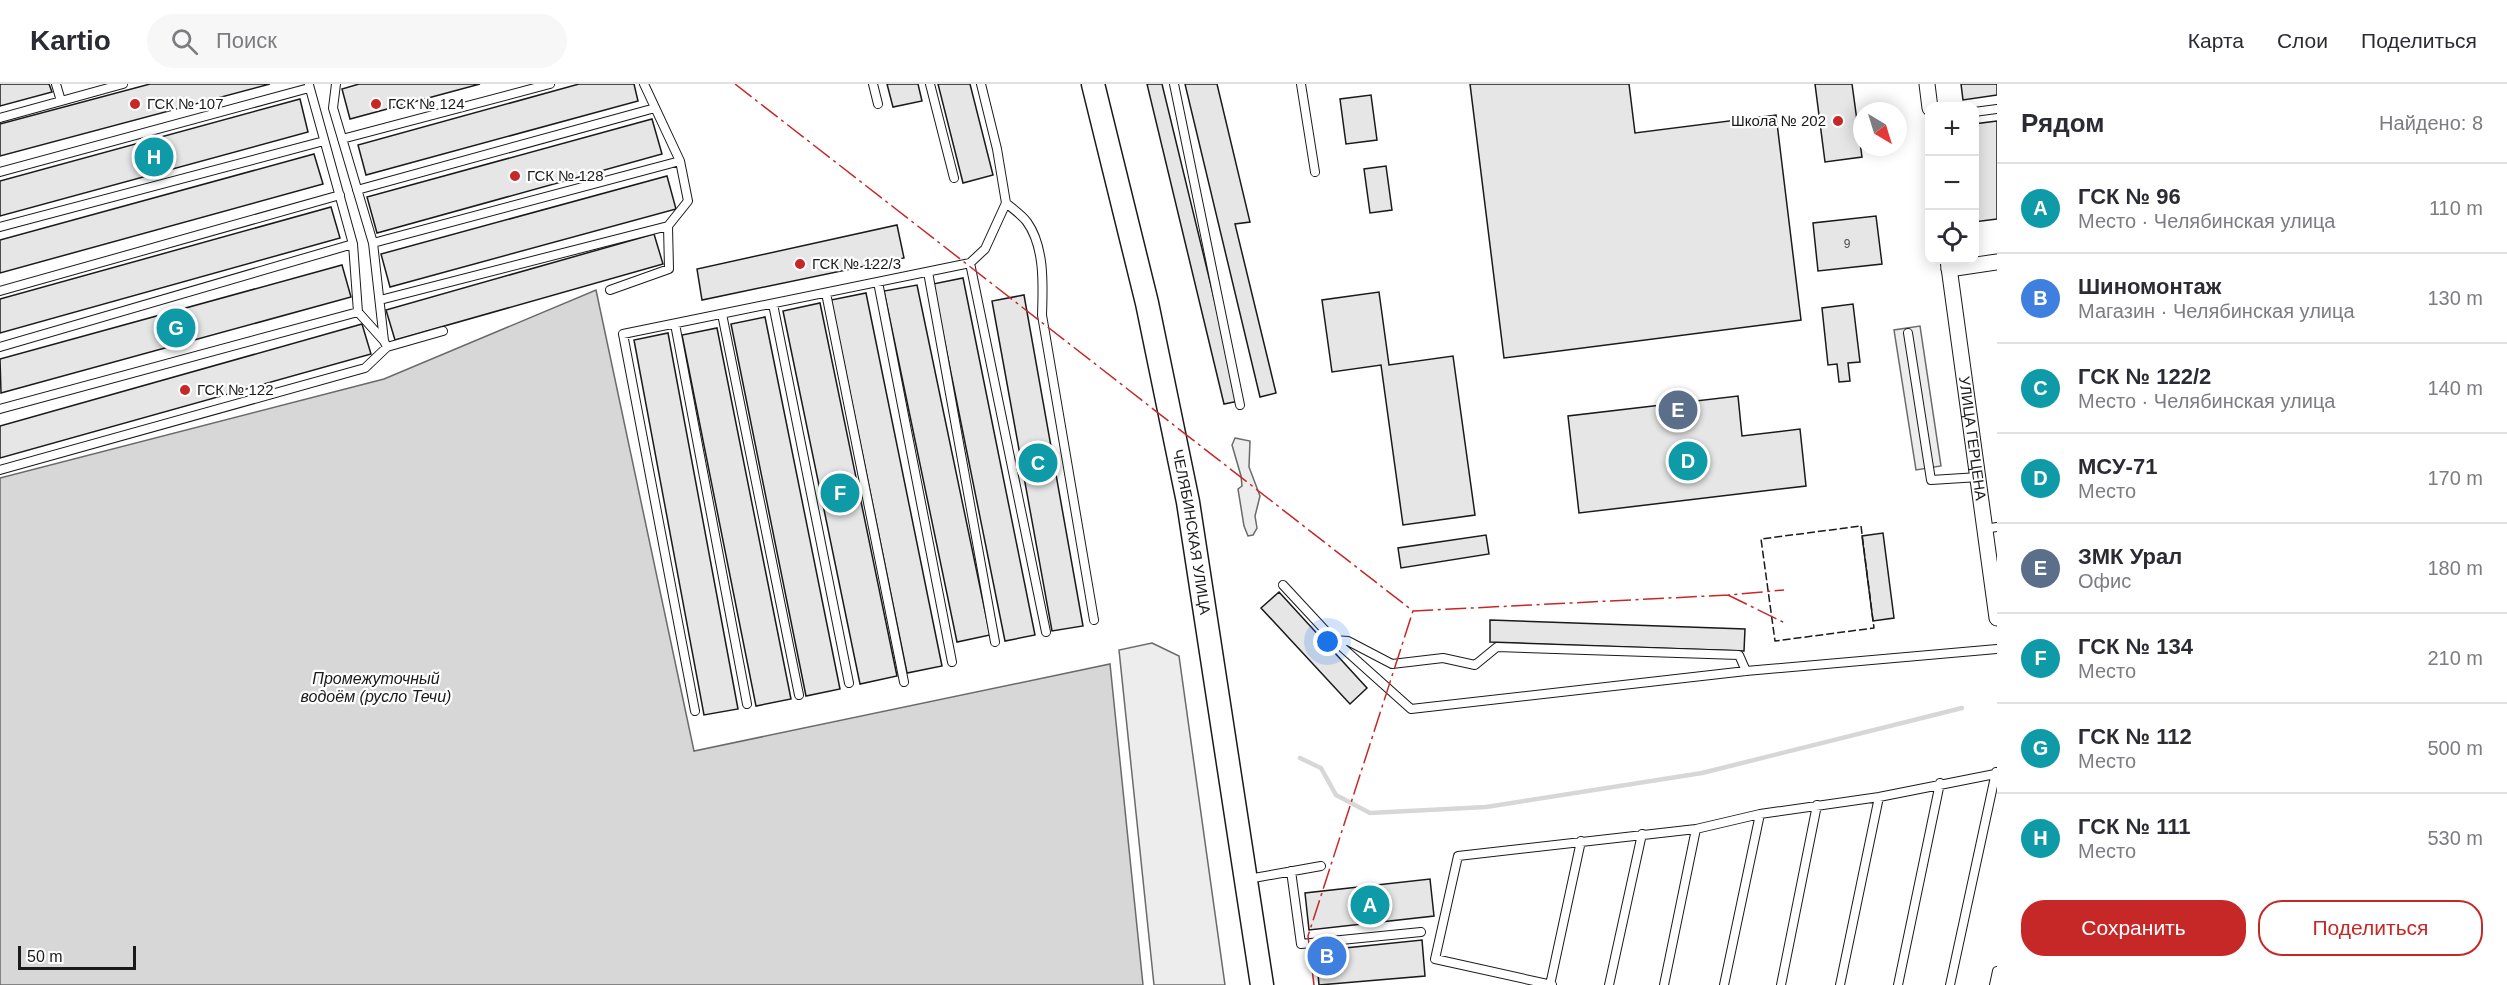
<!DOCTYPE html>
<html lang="ru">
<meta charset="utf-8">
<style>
:root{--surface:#fff;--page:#f7f7f7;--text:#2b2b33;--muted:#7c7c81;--line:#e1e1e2;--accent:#c62828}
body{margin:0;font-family:Helvetica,sans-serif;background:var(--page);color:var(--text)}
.controls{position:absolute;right:18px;top:18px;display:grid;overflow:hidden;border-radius:12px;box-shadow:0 3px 15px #0003}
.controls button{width:54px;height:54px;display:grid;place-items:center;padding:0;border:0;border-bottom:2px solid var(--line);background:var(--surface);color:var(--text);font:30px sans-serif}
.compass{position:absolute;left:1853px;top:18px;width:54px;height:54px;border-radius:50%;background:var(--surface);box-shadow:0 3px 15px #0003;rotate:142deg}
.scale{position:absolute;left:18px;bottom:15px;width:118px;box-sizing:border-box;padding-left:6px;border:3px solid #1a1a1a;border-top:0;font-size:16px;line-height:21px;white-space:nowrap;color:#1a1a1a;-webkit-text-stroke:4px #fff;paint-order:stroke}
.you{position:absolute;left:1328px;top:558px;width:21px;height:21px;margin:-15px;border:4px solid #fff;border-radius:50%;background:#1a73e8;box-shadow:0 0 0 9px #1a73e833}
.badge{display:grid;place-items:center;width:39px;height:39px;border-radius:50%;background:var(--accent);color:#fff;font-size:20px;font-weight:700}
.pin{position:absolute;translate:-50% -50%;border:3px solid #fff;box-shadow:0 2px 6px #0006}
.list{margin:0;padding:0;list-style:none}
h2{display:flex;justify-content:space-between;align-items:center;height:78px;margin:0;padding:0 24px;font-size:26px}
h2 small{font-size:20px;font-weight:400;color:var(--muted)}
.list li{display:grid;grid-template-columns:39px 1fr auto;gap:18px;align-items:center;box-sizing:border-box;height:90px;padding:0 24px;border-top:2px solid var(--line)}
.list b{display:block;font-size:22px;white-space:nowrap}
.list p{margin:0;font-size:20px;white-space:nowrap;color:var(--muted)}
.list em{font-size:20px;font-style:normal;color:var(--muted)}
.actions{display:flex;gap:12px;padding:18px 24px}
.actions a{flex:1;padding:14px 0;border:2px solid var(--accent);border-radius:24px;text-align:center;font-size:21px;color:var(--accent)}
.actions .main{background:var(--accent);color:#fff}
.icon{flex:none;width:33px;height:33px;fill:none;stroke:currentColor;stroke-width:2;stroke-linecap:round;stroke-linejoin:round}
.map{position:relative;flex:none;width:1997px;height:901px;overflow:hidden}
header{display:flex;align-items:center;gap:36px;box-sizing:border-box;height:84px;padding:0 30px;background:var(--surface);border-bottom:2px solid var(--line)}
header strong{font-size:28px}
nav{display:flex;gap:33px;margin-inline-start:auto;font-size:21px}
.search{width:420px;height:54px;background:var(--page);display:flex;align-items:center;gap:15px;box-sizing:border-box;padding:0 21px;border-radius:33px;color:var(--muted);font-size:22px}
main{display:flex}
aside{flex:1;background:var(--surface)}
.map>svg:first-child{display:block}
</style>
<header>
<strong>Kartio</strong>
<div class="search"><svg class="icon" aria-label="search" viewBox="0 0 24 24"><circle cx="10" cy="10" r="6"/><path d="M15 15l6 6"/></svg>Поиск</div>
<nav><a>Карта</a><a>Слои</a><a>Поделиться</a></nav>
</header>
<main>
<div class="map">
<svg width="1997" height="901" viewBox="0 0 1997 901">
<rect width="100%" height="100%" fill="#fff"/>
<path fill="#ededed" stroke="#6a6a6a" stroke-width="1.5" d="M1920,242l21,140 -25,4 -22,-140z
M1235,354l15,3 -1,26 11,29 -5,20 2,12 -4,7 -5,1 -4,-10 -6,-37 4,-3 -1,-10 -9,-31z
M1152,559l27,13 46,329h-71l-35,-335z"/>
<path fill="#d7d7d7" stroke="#6a6a6a" stroke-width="1.5" d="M596,206l98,461 416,-87 33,321h-1143v-507l384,-99z"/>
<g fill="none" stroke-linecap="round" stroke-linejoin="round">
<path stroke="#d7d7d7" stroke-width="4.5" d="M1300,674l21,10 15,27 34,18 116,-6 216,-34 260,-65"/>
</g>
<path fill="#e6e6e6" stroke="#1a1a1a" stroke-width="1.5" d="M0,0h49l3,8 -52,14z
M150,0h120l-270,72v-32z
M359,0h121l-130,35 -8,-30z
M579,0h55l4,17 -272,74 -8,-30z
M887,0h31l4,17 -29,6z
M938,0h32l23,91 -30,8z
M1147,0h15l77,317 -15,3z
M1185,0h32l33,138 -15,2 41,169 -16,4z
M1470,0h159l6,49 141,-18 25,205 -297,38z
M1815,0h37l10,73 -37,5z
M1961,0h36v11l-34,5z
M1371,11l6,45 -31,4 -6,-45z
M300,15l8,33 -308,84v-35z
M652,35l10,35 -285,79 -10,-36z
M1997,37v98l-23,3v-98z
M314,70l9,30 -323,89v-33z
M1386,82l6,44 -22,3 -6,-44z
M667,92l9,33 -286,78 -9,-33z
M331,123l9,31 -340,95v-34z
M1876,132l6,48 -64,7 -5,-48z
M897,141l7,33 -202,42 -5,-31z
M654,150l9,30 -268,76 -9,-30z
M342,181l9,32 -350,96 -1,-34z
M963,194l72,357 -30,6 -72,-357z
M917,201l73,350 -33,7 -73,-351z
M1379,208l10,73 64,-9 22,159 -72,10 -22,-160 -49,7 -10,-72z
M866,209l76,373 -35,7 -76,-373z
M1024,211l59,331 -31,5 -60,-330z
M820,219l77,373 -37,8 -77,-373z
M1853,220l7,58 -12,1 2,18 -11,1 -2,-18 -9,1 -6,-57z
M765,233l75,372 -34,7 -75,-372z
M362,240l9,30 -371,104v-32z
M717,244l74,371 -35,7 -74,-371z
M668,249l70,376 -34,6 -70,-375z
M1738,312l4,40 58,-7 6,57 -227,27 -11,-97z
M1883,449l11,85 -21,3 -11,-85z
M1486,451l3,19 -88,14 -3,-20z
M1279,508l88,96 -17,16 -89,-96z
M1490,536l255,9 -1,22 -254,-9z
M1430,795l4,37 -125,14 -4,-37z
M1422,856l3,36 -106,9 -3,-34z"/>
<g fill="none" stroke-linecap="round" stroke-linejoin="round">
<defs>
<path id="lane" d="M56,0l5,17
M336,0l-3,24 40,135 11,98 3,6 56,-16
M873,0l5,20
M930,0l24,94
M1174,0l66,321
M1301,0l14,88
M309,1l44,159 5,68 26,29
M1974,28l23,-3
M0,34l123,-34
M342,55l208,-55
M0,88l309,-84
M357,106l298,-82
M1006,119c7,6 16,12 21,19 18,25 16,64 15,93l52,305
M0,143l324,-86
M373,159l307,-82
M970,179l76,369
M928,188l67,370
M878,198l74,380
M610,206l59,-21 -1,-43 20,-25 -8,-40 -36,-77
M0,207l340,-96
M826,209l78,389
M380,216l288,-74
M773,220l76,379
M722,230l77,381
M675,240l72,380
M1908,249l23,147 48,-3
M0,263l353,-103
M0,325l358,-97
M0,386l365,-102 22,-21
M1985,445l12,-2
M1283,501l51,55 77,69 335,-38 251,-22
M1334,556l14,1 44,23 51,-6 32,7 22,-18 242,8 7,16
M695,627l-72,-377 347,-71 15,-14 21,-46 -9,-54 -16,-65
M1291,787l10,73 120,-12
M1248,795l73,-13
M1550,901l31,-144
M1552,901l-117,-26 23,-103 238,-27 64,-15 119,-17 116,-23
M1609,901l33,-151
M1664,901l32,-156
M1724,901l36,-171
M1781,901l36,-180
M1840,901l39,-188
M1898,901l42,-202
M1950,901l46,-213
M1994,901l3,-14"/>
<g id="street">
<path d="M1927,0l3,24"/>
<path id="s1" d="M1948,176l49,358"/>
<path d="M1949,185l48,-7"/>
</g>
<g id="primary">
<path id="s2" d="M1093,0l54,219 41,199 74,483"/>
</g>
</defs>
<use href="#lane" stroke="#1a1a1a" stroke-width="10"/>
<use href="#street" stroke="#1a1a1a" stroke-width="17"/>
<use href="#primary" stroke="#1a1a1a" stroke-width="25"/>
<use href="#lane" stroke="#fff" stroke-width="8"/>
<use href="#street" stroke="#fff" stroke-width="15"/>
<use href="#primary" stroke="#fff" stroke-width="22"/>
<path stroke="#1a1a1a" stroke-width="1.5" stroke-dasharray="8 3" stroke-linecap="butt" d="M1861,442l13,102 -99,13 -14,-102z"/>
<path stroke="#c62828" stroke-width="1.5" stroke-dasharray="21 4.5 3 4.5" stroke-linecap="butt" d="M735,0l678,527 315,-16 56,-5
M1728,511l57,28
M1314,901l-6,-49 105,-325"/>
</g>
<g fill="#c62828" stroke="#fff" stroke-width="2">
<circle cx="135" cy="20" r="6"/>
<circle cx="376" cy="20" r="6"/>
<circle cx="1838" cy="37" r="6"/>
<circle cx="515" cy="92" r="6"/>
<circle cx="800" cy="180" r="6"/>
<circle cx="185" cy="306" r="6"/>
</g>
<g text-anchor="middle" stroke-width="4.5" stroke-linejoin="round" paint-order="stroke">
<g font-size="12" fill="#4d4d4d">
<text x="1847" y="164">9</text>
</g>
<g font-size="15" fill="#1a1a1a" stroke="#fff" text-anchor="start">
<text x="147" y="25">ГСК № 107</text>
<text x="388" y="25">ГСК № 124</text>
<text x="1826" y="42" text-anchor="end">Школа № 202</text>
<text x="527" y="97">ГСК № 128</text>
<text x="812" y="185">ГСК № 122/3</text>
<text x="197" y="311">ГСК № 122</text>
</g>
<g font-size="15" fill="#1a1a1a" stroke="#fff">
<text dy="5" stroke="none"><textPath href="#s1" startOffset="180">УЛИЦА ГЕРЦЕНА</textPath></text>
<text dy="5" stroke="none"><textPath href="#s2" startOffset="459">ЧЕЛЯБИНСКАЯ УЛИЦА</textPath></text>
</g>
<g font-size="16" font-style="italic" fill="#1a1a1a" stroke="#fff">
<text x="376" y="600">Промежуточный<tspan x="376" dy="18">водоём (русло Течи)</tspan></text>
</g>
</g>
</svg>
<div class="controls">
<button>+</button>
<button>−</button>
<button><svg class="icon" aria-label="locate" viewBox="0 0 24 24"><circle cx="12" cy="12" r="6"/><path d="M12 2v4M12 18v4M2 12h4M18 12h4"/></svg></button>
</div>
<svg class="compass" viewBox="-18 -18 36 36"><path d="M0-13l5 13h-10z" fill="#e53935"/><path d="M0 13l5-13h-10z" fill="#7c7c81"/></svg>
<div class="scale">50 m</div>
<div class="you"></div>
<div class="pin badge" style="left:1370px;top:821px;background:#0f9aa8">A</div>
<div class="pin badge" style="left:1327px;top:872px;background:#3f7fe0">B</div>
<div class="pin badge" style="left:1038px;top:379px;background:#0f9aa8">C</div>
<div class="pin badge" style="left:1688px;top:377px;background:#0f9aa8">D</div>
<div class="pin badge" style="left:1678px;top:326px;background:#5c6f8a">E</div>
<div class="pin badge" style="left:840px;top:409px;background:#0f9aa8">F</div>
<div class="pin badge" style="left:176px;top:244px;background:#0f9aa8">G</div>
<div class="pin badge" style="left:154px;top:73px;background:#0f9aa8">H</div>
</div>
<aside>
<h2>Рядом<small>Найдено: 8</small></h2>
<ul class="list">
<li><span class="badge" style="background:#0f9aa8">A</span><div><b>ГСК № 96</b><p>Место · Челябинская улица</p></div><em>110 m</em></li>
<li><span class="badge" style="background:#3f7fe0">B</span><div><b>Шиномонтаж</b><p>Магазин · Челябинская улица</p></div><em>130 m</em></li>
<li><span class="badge" style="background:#0f9aa8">C</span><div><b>ГСК № 122/2</b><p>Место · Челябинская улица</p></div><em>140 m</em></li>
<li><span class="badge" style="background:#0f9aa8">D</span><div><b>МСУ-71</b><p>Место</p></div><em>170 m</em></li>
<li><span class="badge" style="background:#5c6f8a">E</span><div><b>ЗМК Урал</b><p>Офис</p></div><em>180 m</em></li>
<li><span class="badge" style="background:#0f9aa8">F</span><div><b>ГСК № 134</b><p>Место</p></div><em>210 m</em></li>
<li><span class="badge" style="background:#0f9aa8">G</span><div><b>ГСК № 112</b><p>Место</p></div><em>500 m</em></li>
<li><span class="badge" style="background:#0f9aa8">H</span><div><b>ГСК № 111</b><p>Место</p></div><em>530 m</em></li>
</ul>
<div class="actions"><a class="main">Сохранить</a><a>Поделиться</a></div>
</aside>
</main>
